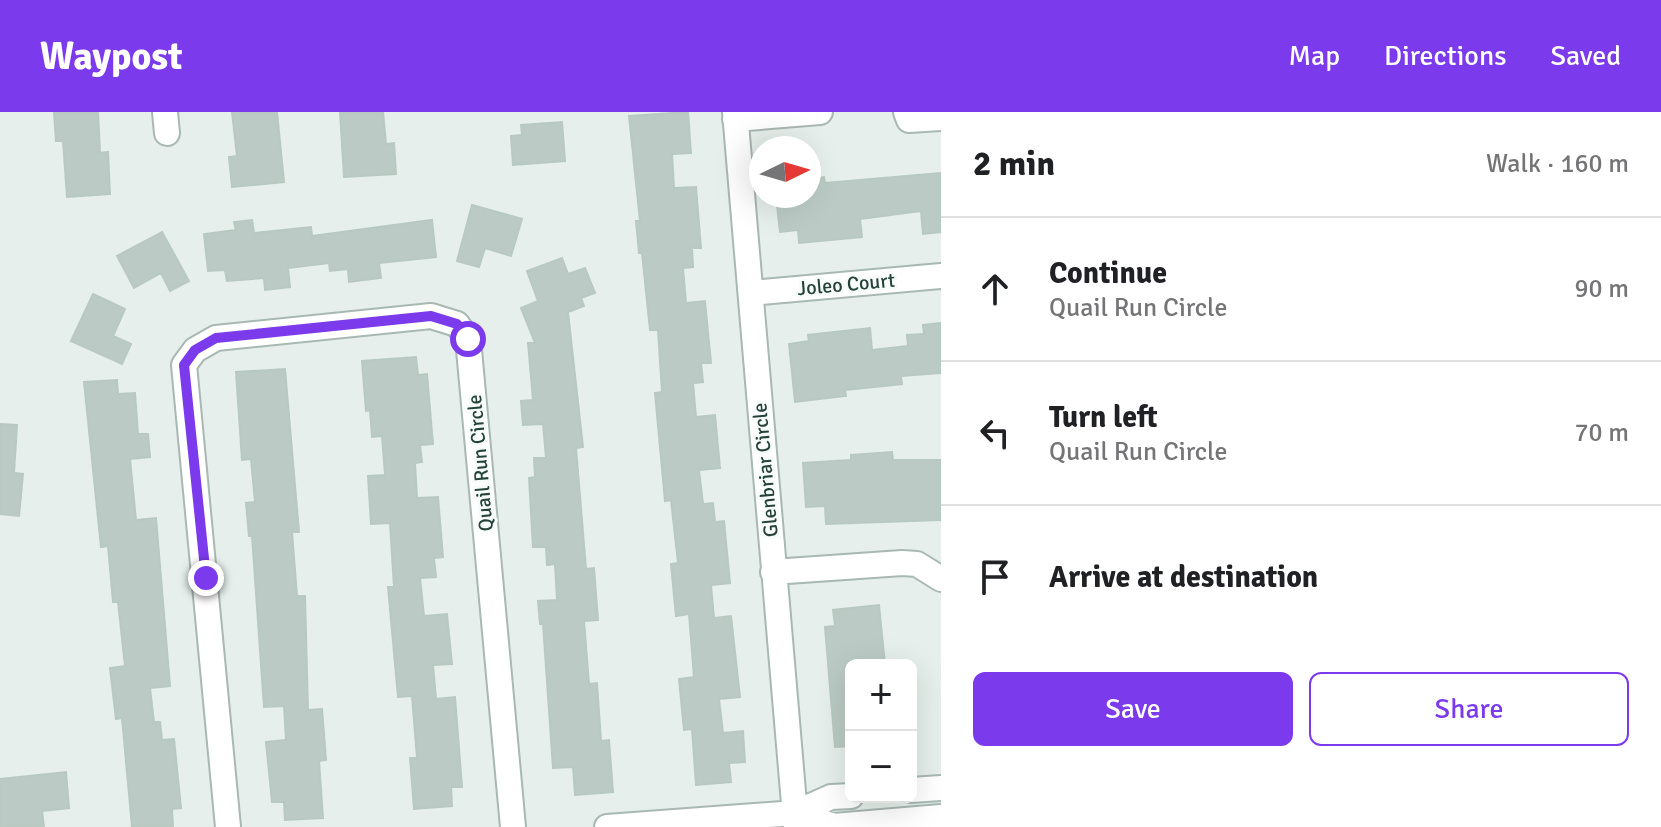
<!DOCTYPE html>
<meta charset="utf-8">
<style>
:root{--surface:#fff;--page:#f2f2f2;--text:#202124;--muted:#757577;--line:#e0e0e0;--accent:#7c3aed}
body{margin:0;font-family:Signika,sans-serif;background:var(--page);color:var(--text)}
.controls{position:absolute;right:24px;bottom:24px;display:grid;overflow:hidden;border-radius:12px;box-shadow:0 8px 32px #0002}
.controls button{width:72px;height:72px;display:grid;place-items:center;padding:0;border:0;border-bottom:2px solid var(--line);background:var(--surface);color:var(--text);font:40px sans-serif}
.compass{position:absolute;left:749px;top:24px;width:72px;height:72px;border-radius:50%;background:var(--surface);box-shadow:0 8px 32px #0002;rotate:85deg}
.stop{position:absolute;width:24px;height:24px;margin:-18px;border:6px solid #7c3aed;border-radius:50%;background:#fff}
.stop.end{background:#7c3aed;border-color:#fff;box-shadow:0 2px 8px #0008}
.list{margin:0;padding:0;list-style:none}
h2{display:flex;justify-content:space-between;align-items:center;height:104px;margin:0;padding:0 32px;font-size:34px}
h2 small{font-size:26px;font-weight:400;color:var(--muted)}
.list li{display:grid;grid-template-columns:52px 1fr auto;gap:24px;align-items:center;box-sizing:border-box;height:144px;padding:0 32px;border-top:2px solid var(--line)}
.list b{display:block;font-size:30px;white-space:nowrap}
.list p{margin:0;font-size:26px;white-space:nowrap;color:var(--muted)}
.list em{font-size:26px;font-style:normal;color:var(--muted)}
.actions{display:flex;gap:16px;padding:24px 32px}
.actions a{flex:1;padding:18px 0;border:2px solid var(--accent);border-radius:12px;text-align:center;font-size:28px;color:var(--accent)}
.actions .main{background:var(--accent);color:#fff}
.icon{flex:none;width:44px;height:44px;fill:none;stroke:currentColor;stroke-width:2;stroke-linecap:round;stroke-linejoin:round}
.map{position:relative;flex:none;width:941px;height:715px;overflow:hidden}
header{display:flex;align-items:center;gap:48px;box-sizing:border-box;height:112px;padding:0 40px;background:var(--accent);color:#fff}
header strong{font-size:38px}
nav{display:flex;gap:44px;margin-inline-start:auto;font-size:28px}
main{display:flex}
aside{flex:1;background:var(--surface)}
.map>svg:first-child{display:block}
</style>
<header>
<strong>Waypost</strong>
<nav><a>Map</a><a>Directions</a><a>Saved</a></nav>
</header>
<main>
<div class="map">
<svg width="941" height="715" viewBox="0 0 941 715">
<rect width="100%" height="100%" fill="#e6efeb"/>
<path fill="#bbcac4" stroke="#b8c9c2" stroke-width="2" d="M54,0h44l2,41 8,-1 2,42 -43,3 -4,-56h-7z
M232,0h45l7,70 -52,5 -3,-30 8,-1z
M340,0h43l3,32 8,-1 2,31 -52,3z
M688,0l3,41 -19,1 2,34 22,-1 5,61h-9l1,19 -10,1 3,35 19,-2 6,62h-10l2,19 -10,1 3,34 19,-2 5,53 -21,2 4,34 10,-1 2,19 9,-1 6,62 -19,2 3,33 17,-2 9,81 -21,2 4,34 20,-2 2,31 -16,1 2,19 -35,3 -4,-56 -8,1 -5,-51 15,-2 -5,-63 -13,2 -5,-52 7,-1 -7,-63 -6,1 -10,-108 7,-1 -4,-62h-8l-8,-77h-3l-3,-32h4l-11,-105z
M562,10l3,39 -52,4 -2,-29 11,-1 -1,-10z
M941,61v59l-18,2 -2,-23 -61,8 2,18 -63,6 -1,-13 -18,2 -4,-36h33v-17l15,-2 1,6z
M472,93l50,14 -11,37 -26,-8 -6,19 -22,-6z
M252,108l2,13 57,-6 1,9 120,-16 4,37 -57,6 2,15 -32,4 -1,-13 -18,2 -1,-8 -41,5 2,19 -25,3 -1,-12 -37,3 -2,-11 -17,1 -4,-37 32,-4 -2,-8z
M162,120l27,49 -19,10 -9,-18 -27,15 -17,-32z
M562,146l6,16 17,-6 10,25 -14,5 3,8 -16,6 15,135 -7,1 10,121 8,-1 4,52 -14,1 5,63 8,-1 4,58 8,-1 4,52 -38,3 -2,-28 -20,1 -10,-144h-3l-2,-23 19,-1 -2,-36 -8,1 -1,-18h-13l-4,-69 6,-1 -1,-19h12l-3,-34 -20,1 -2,-24 12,-1 -5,-57h7l-14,-35 17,-7 -11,-30z
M93,182l32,15 -12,27 18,8 -9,20 -51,-23z
M941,211v50l-40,3 1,8 -57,6 1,6 -51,6 -6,-58 20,-3 -1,-6 62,-7 2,22 36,-4 -1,-11 17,-1 -1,-9z
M416,245l2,18 9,-1 6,70 -13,1 2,17 -7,1 2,35 21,-1 5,60 -9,1 2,19 -16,1 4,38 23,-2 5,50 -19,1 3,34 19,-2 7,90h-11l1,19 -38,3 -4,-51h7l-5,-62 -14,1 -10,-110h6l-4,-64 -19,1 -3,-48 17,-1 -3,-39 -10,1 -2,-27 -4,1 -4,-50z
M285,257l14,163h-7l5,64h8l3,114 14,-1 4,51 -7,1 4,57 -38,2 -1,-18h-12l-6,-60 20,-2 -2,-34 -20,1 -12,-171h-3l-3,-33 9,-1 -4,-43 -9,1 -6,-88z
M117,268l1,14 17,-1 3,41h10l2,23 -20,2 6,61 20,-2 14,168 -20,2 4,34h6l2,18 12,-1 7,69 -9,1 1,18h-41l-10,-109 -6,1 -6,-51 15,-2 -7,-64h-5l-5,-56 -7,1 -17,-165z
M0,312l17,1 -3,48 9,1 -4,42 -19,-2z
M892,340l1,8h48v60l-115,4 -1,-18 -19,1 -3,-44 48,-3v-5z
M879,493l6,60h-34v81l-16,1 -10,-120 10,-1 -2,-16z
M66,660l3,36 -27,3 2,16h-44v-48z"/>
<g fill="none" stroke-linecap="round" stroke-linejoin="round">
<defs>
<path id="minor" d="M165,0l2,21
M735,0l61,715
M906,0l3,8 32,-2
M735,7l85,-7
M751,181l190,-17
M773,460l129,-9 15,1 24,15
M911,678l30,-2
M795,701l39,13 107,-9
M228,715l-44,-462 11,-15 21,-12 215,-22 26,8 11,15 45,488
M607,715l188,-14 36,-16 20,-1"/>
</defs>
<use href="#minor" stroke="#a8b8b2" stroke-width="28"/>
<use href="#minor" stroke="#fff" stroke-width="24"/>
</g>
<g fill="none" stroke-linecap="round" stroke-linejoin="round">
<path stroke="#7c3aed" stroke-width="10" d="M206,466l-22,-213 11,-15 21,-12 215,-22 26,8 11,15"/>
</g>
<g text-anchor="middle" stroke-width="6" stroke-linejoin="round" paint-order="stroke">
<g font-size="20" fill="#24423a" stroke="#f7fbf9">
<text transform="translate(846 172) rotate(-5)" y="7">Joleo Court</text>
<text transform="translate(480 351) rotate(-95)" y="7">Quail Run Circle</text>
<text transform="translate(765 358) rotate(-95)" y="7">Glenbriar Circle</text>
</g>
</g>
</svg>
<div class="controls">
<button>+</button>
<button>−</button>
</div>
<svg class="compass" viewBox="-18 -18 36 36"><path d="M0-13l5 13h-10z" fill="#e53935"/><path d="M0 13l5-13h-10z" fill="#757577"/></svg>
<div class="stop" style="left:468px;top:227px"></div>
<div class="stop end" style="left:206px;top:466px"></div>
</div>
<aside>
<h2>2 min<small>Walk · 160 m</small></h2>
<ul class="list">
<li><svg class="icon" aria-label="ahead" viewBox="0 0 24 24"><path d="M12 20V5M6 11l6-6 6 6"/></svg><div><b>Continue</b><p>Quail Run Circle</p></div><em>90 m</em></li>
<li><svg class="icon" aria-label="left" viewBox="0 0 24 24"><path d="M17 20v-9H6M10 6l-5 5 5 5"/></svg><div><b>Turn left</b><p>Quail Run Circle</p></div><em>70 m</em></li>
<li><svg class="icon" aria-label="arrive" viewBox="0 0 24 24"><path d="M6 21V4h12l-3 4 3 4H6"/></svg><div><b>Arrive at destination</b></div></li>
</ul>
<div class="actions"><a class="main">Save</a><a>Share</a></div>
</aside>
</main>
